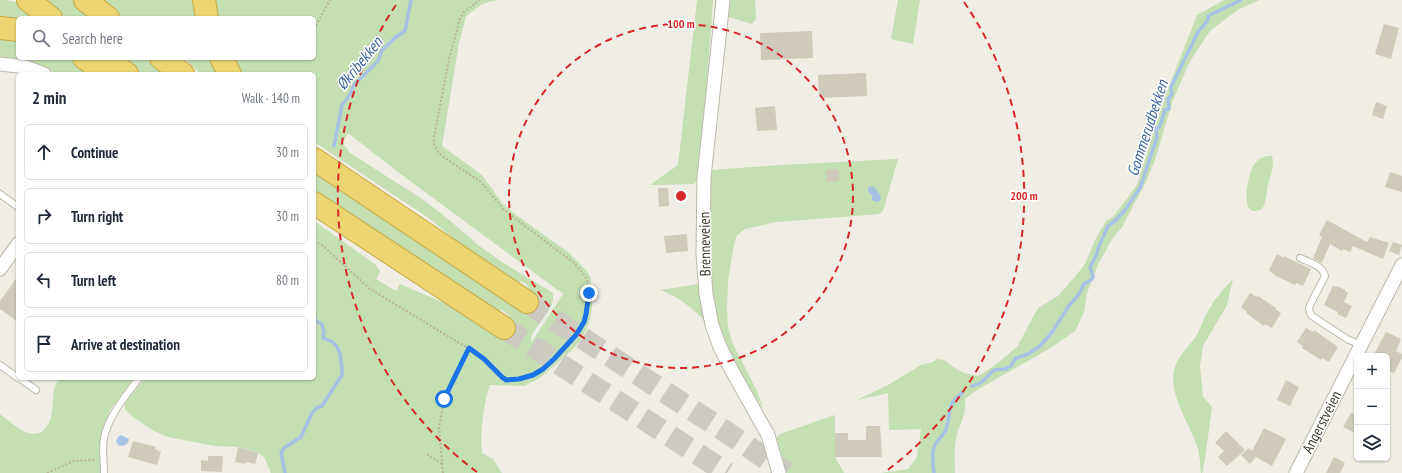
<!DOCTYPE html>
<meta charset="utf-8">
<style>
:root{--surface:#fff;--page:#f2f2f3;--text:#1f2937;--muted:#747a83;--line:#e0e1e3}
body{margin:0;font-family:"PT Sans Narrow",sans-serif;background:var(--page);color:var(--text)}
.controls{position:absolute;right:12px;bottom:12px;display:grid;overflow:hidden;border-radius:6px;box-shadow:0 1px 3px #0004}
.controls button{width:36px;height:36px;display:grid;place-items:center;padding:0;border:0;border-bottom:1px solid var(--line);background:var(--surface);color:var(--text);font:20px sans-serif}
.stop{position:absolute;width:12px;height:12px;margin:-9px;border:3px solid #1a73e8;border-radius:50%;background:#fff}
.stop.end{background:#1a73e8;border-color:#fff;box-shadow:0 1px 4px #0008}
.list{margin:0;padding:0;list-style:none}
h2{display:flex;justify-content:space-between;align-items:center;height:52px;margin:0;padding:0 16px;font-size:17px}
h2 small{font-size:13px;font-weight:400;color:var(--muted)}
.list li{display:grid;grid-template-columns:26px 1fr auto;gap:12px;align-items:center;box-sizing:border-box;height:56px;margin:0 8px 8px;padding:0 8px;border:1px solid var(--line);border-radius:6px}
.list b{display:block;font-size:15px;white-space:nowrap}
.list em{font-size:13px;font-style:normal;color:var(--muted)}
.icon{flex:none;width:22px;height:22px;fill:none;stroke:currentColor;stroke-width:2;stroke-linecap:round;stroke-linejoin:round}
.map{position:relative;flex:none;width:1402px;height:473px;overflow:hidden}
.search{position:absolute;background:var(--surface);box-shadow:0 1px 3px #0004;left:16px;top:16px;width:300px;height:44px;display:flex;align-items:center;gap:10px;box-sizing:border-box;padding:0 14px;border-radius:6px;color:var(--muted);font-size:15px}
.panel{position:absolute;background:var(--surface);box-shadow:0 1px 3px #0004;left:16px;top:72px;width:300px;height:308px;border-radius:6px}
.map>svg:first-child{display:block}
</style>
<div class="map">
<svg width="1402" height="473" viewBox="0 0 1402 473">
<rect width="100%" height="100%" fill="#efede4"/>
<path fill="#c4dfb1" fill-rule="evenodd" d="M0,0c19,0 24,7 39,18h-21v7l-18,-3z
M44,0h30l22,18h-30z
M100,0h99l3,18h-79z
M212,0h285l-15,4 -16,12 -7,27 -17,103 40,29 21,29 13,11 52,37 17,17 5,7 2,13v18l-2,12 -4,11 -6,11 -8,9 -32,28 -16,8 -34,-1c-7,20 -10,47 -8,68l11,6 9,14h-231l-7,-16 -6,-4 -19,-6 -24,-1 -47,-9 -14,-6 -24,-16 -5,-6v-6l20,-25h169v-157l62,44 4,7 -4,7 20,12 4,-7 65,28 24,16 -2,3 10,4 16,-12 -5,-8 -7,-6 -3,4 -184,-121v-23l194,129 -2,4 11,5 15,-14 -6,-9 -6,-3 -2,3 -49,-33 -42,-34 -113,-75v-68h-76l-9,-16h85v-40h-99zM348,133l50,39 165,122 -32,49c-1,-17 24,-28 22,-50l-51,-31 -24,-17 -31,-27 -25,-19 -72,-46 -6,-8v-5z
M697,0h16l-9,122 -6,56 -4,6 -44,1 28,-20z
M727,0h28l1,19 -4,5 -27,-8z
M898,0h22l-7,44 -22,-5z
M1224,0h36l-21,9 -29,22 -21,32 -16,37 -19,63 -8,19 -24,45 -10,12 -8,15 -5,8 -12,31 -3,19 -9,19 -23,16 -75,43 -12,9c2,15 -6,26 -9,39 -2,11 -1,24 -1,35h-74l27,-4 9,-12 4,-28 -32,1 -1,-37 -31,7 31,-15 33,-20 12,-3 4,-3 7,1 9,7 11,6 14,3 16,-10 23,-19 21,-39 20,-12 20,-23 7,-9 10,-24 11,-19 7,-4 24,-32 27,-86 33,-84z
M0,35l18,4v19h55l25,16h-39l-30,-11 -29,-6z
M118,58h30l23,16h-31z
M184,58h31l9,16h-23z
M1268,156h4c3,11 -2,19 -4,29 -2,7 -1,15 -5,22 -2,4 -7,4 -11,4 -1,-1 -4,-4 -4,-5 -4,-10 1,-37 9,-45 3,-3 7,-4 11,-5z
M898,159l-15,52 -4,3 -102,8 -32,7 -8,6 -4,14 -5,32 -1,25 1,21 4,15 25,49 6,17c-12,-18 -31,-43 -39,-62 -22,-53 -16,-120 -13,-176l70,-5z
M1233,279l-6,26 -24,41 -3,21 3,30 9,10 -7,52 -3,14h-1c-1,-10 -1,-20 -5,-30 -8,-23 -32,-55 -19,-81 5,-10 14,-18 20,-27 3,-6 5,-13 9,-20 7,-14 16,-25 27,-36z
M699,284l8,35 -3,1c-13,-13 -26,-24 -44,-30z
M61,378h73l-24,32 -10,29v34h-100v-59c9,7 29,26 41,18 16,-11 9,-31 14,-46 1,-3 4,-6 6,-8z
M835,415v42l9,16h-59l-9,-35 4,-4z"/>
<path fill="#a6c3e6" d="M871,186l5,2 1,3 3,3 1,6 -4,2 -5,-2v-5l-4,-3v-4z
M121,435l8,4 -2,5 -4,2 -5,-1 -2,-4 2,-4z"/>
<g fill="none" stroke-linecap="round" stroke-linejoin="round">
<path stroke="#a6c3e6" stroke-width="3.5" d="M334,146l8,-41 7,-9 5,-11 24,-24 4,-11 14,-13 9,-6 6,-31
M972,386c11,-2 14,-9 22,-16l13,-1 -1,-1 5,-2 5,-8 12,-4 12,-8 13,-15 15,-24 11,-13 5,-10 7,-4 2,-3 -3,-10 6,-11 3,-10 9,-20 7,-5 10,-11 15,-22 17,-51 -1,-8 4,-3 5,-16 4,-1 -1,-10 4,-5 -1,-7 27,-55 10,-12v-4l33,-16
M285,473l-4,-20 3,-5 17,-11 10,-22 5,-7 6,-2 20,-31v-7l-2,-14 -3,-7 -4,-5 -10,-4 1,-6 -2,-8 -6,-3 -2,-8
M934,473c-1,-8 -3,-21 1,-28 3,-6 9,-10 11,-16 6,-16 -1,-23 16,-36"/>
</g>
<path fill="#cfcaba" d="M1384,24l15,4 -8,31 -16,-5z
M812,31l1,27 -52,2 -1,-27z
M866,73l1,23 -48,2 -1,-23z
M1376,102l11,4 -4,13 -11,-4z
M775,106l2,24 -20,1 -2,-23z
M838,169l1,12 -12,1 -1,-12z
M1390,172l12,4v16l-17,-5z
M658,188h10l1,18 -10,1z
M1327,220l40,22 3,-5 19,6 -6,16 -30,-13 -3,6 -7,-3 -1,2 -12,-7 -8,19 -9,-5 9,-21 -3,-2z
M687,234l1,17 -22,2 -2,-17z
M1393,242l9,3 -3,10 -10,-4z
M1277,254l7,4v-2l27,13 -8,17 -7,-3 -1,2 -19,-9 -7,-6z
M18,276v46l-18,-13v-8z
M1333,286l4,1v-1l8,4v1l3,2 -4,9 8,4 -6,12 -9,-4 1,-2 -14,-7z
M1250,293l7,4 1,-1 18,12 -1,1 6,4 -9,15 -7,-4 -1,2 -18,-13 1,-1 -6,-5z
M1306,328l7,4 1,-2 24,17 -9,15 -7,-4 -1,2 -19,-12 1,-2 -6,-4z
M1386,332l15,7 -5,12 6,3v4l-8,15 -7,-3v-14h-14z
M1286,380l13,7 -9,19 -13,-6z
M1351,413l6,3v18l-14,-7z
M866,426h14l2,31h-47v-24h13v7h18z
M1264,428l22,11 -14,27 -16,-9 -6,7 -9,-9 8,-7 3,3z
M1226,431l19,19 -18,16 -9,-9 6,-6 -9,-8z
M133,441l23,6 -1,2 6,3 -4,13 -29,-8z
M238,447l20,6 -3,11 -9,-2v2l-11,-2z
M208,456h15l-1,16 -21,-1v-11l7,1z
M1334,457l11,6 -5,10h-14z"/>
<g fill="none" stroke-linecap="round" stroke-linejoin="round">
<path stroke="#cccac1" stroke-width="22" stroke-dasharray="22 11" stroke-linecap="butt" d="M527,302l216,141 43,30
M504,328l223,145"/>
<defs>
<path id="service" d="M0,194l18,13
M1300,258c9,4 22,7 25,18l-14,27 -2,5 1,5 2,3 35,23 14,6
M0,365l18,13
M19,378l17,12
M104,473c0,-11 -2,-24 0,-35 5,-23 21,-41 35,-60"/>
<path id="minor" d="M723,0l-19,177 -1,77 3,40 6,31 8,22 11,22 37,66 11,38
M0,64l26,3 18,7
M0,269l18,-25
M1296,473l106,-208"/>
<path id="motorway" d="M28,0l23,18
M85,0l23,18
M204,0l3,18
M0,28l18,2
M84,58l23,16
M105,58l22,16
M161,58l22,16
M221,58l9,16
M314,159l213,143
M314,203l190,125"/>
</defs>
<use href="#service" stroke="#bcb9aa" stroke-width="8"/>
<use href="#minor" stroke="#bcb9aa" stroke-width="15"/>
<use href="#motorway" stroke="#c9ab44" stroke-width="24"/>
<path stroke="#b9b39a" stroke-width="2" stroke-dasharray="2 2" stroke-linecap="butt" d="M314,29l16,-29
M314,241l9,5 47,43 109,66 23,22 8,3 17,-3 12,-5 15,-13 22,-24 8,-13 5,-22 -2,-20 -4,-7 -9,-10 -70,-53 -23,-28 -39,-26c-6,-6 -9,-11 -8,-19l15,-78 11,-40 4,-7 16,-12
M427,454l16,11
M47,473l27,-12 22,-1
M443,473l-4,-45 5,-29 25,-51"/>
<use href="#service" stroke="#fff" stroke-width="6"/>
<use href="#minor" stroke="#fff" stroke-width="13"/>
<use href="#motorway" stroke="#ecd572" stroke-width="22"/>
</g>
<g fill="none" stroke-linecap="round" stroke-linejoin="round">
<path stroke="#1a73e8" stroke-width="5" d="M444,399l25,-51 15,11 18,18 4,3 13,-1 14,-4 10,-6 11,-10 22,-24 8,-13 2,-8 3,-21"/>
</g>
<g fill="none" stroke="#d62828" stroke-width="2" stroke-dasharray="7 5">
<circle cx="681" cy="196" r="172"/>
<path d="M477 472A343 343 0 0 1 398 2M964 2A343 343 0 0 1 885 472"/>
</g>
<g text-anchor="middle" stroke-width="3" stroke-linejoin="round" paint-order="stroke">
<g font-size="15" fill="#413d34" stroke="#fff">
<text transform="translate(705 244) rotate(-91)" y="5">Brenneveien</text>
<text transform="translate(1322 422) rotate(-63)" y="5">Angerstveien</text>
</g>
<g font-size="16" font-style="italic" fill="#3b679e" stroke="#fff">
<text transform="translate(359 63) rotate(-51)" y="6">Økribekken</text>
<text transform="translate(1147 128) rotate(-72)" y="6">Gommerudbekken</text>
</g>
</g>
<circle cx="681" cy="196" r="6" fill="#d62828" stroke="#fff" stroke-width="2"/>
<g font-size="12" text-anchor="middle" font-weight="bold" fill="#d62828" stroke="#fff" stroke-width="3" stroke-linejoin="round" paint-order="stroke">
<text x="681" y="28">100 m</text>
<text x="1024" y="200">200 m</text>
</g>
</svg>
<div class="controls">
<button>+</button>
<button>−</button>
<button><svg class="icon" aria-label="layers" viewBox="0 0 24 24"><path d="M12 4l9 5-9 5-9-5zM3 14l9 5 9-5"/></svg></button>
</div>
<div class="stop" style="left:444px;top:399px"></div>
<div class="stop end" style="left:589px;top:293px"></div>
<div class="search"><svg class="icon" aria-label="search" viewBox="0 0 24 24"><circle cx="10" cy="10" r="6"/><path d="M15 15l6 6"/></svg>Search here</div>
<section class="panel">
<h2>2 min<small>Walk · 140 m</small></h2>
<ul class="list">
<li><svg class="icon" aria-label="ahead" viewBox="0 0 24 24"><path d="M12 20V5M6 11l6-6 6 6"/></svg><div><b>Continue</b></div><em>30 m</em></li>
<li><svg class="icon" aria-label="right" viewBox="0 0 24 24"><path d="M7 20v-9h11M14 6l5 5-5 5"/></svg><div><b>Turn right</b></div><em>30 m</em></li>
<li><svg class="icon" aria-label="left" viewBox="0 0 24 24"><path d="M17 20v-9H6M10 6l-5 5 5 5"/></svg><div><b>Turn left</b></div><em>80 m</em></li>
<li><svg class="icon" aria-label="arrive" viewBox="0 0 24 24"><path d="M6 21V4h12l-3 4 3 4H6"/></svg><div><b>Arrive at destination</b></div></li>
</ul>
</section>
</div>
